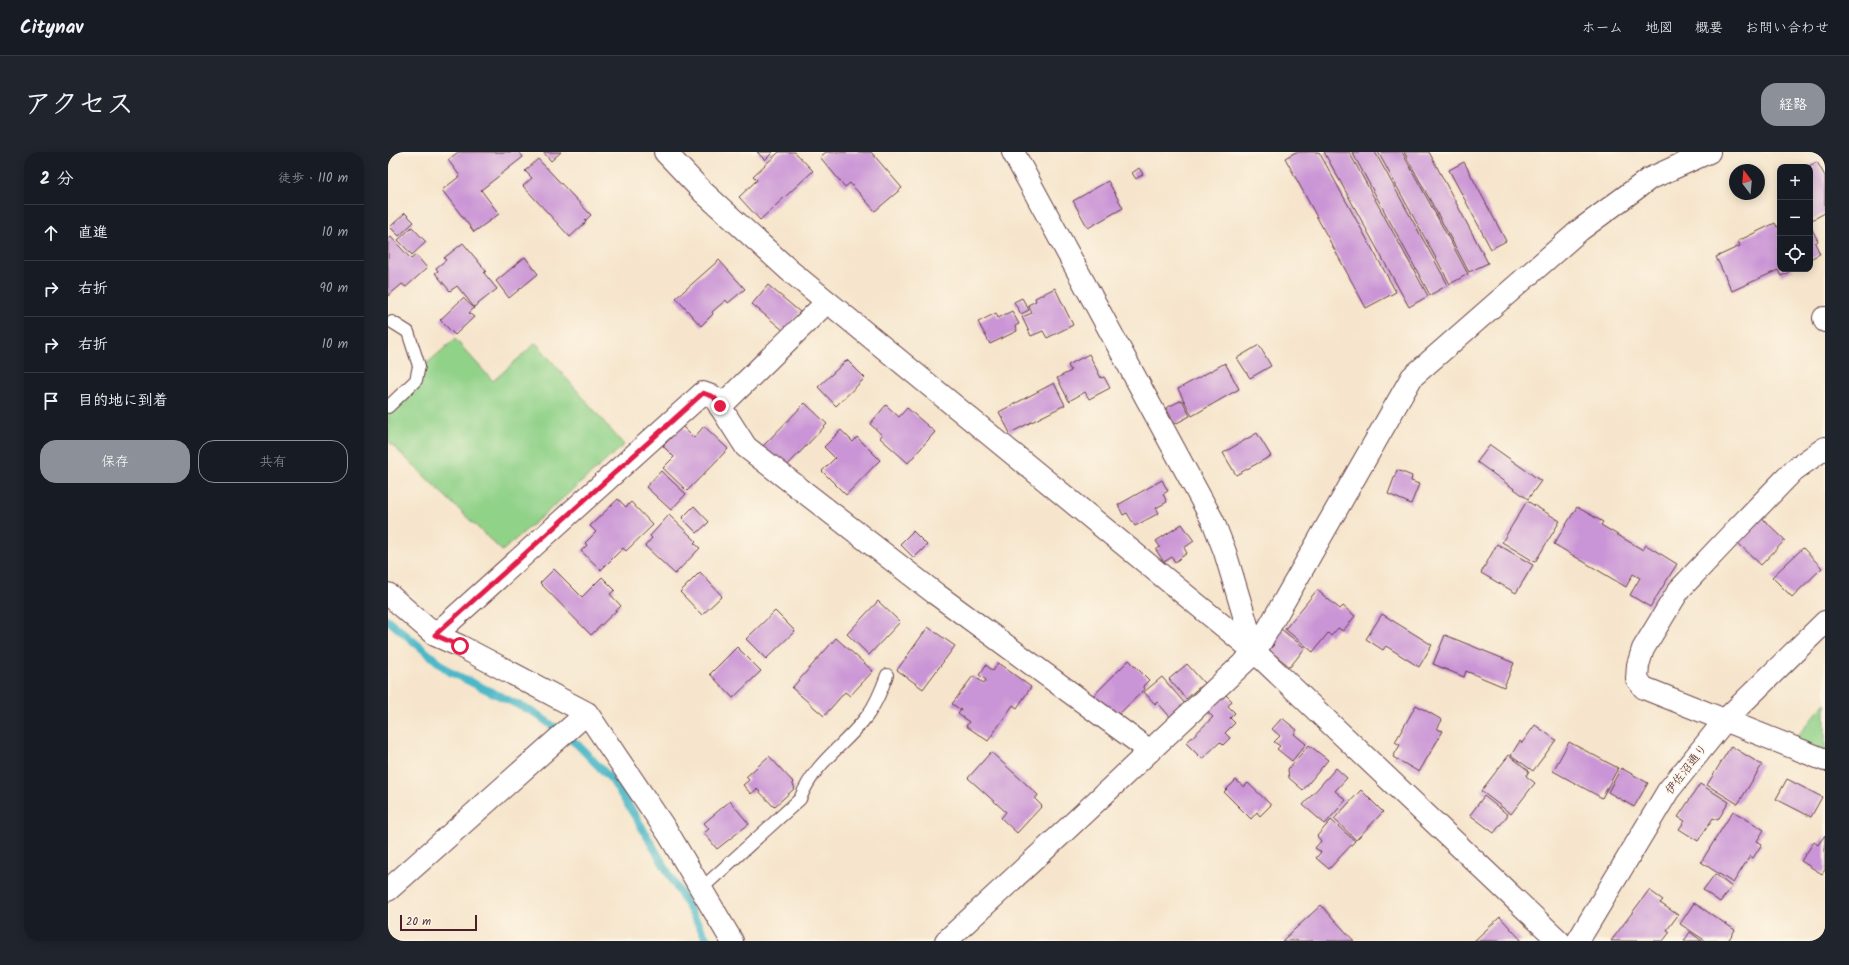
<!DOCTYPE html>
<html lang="ja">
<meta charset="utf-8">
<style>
:root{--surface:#171b24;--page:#20242c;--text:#f1f3f6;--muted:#9ea1a6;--line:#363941;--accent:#8c9099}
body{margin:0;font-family:Kalam,"Klee One",sans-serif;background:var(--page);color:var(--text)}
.controls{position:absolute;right:12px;top:12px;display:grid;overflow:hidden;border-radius:8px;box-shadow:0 2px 10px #0003}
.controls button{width:36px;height:36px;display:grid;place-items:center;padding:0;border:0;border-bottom:1px solid var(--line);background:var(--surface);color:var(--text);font:20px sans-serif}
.compass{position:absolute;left:1341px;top:12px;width:36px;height:36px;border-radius:50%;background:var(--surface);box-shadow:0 2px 10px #0003;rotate:344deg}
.scale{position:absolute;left:12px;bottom:10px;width:77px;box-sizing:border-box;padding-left:4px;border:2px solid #4a1f2b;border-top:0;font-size:11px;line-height:14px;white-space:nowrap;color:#4a1f2b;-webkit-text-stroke:3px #fcf5e5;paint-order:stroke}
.stop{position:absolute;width:12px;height:12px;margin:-9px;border:3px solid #e11d48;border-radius:50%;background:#fff}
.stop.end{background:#e11d48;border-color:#fff;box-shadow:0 1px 4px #0008}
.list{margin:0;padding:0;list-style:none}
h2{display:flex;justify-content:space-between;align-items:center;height:52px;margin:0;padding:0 16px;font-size:17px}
h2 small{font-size:13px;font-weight:400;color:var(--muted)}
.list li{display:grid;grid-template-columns:26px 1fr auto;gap:12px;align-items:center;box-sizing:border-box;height:56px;padding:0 16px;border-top:1px solid var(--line)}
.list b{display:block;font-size:15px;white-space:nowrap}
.list em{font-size:13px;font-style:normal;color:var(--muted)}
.actions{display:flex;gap:8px;padding:12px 16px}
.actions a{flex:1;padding:9px 0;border:1px solid var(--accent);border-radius:16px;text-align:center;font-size:14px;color:var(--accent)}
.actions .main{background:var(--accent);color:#fff}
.icon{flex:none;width:22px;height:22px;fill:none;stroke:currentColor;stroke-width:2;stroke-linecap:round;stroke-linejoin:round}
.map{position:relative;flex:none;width:1437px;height:789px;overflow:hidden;border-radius:16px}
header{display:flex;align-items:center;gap:24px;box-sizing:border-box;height:56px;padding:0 20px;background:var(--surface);border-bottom:1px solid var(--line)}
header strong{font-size:19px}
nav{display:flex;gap:22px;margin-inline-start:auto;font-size:14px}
.intro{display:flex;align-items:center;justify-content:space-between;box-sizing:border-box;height:96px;padding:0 24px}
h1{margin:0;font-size:28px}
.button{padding:10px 18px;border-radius:16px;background:var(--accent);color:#fff;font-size:14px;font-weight:700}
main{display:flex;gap:24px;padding:0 24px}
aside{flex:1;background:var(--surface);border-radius:16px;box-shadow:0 2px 10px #0003}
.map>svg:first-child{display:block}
</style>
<header>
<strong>Citynav</strong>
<nav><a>ホーム</a><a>地図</a><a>概要</a><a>お問い合わせ</a></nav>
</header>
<div class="intro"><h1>アクセス</h1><a class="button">経路</a></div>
<main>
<aside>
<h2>2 分<small>徒歩 · 110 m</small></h2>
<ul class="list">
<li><svg class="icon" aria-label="ahead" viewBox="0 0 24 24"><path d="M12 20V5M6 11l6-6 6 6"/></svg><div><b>直進</b></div><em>10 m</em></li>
<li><svg class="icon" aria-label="right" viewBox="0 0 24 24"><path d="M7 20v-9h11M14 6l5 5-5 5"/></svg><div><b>右折</b></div><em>90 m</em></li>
<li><svg class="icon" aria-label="right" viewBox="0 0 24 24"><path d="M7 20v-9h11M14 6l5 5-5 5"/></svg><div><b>右折</b></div><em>10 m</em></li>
<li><svg class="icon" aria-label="arrive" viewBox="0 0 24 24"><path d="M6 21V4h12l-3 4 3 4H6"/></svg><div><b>目的地に到着</b></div></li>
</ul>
<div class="actions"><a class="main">保存</a><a>共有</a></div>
</aside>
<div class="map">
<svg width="1437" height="789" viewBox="0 0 1437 789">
<rect width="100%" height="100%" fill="#fcf5e5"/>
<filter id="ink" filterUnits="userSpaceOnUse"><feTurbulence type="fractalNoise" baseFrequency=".025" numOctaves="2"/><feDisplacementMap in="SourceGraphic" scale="8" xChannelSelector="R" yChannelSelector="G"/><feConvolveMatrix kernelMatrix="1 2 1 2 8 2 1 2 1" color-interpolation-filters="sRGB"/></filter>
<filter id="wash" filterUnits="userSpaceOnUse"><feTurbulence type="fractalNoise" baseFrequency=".012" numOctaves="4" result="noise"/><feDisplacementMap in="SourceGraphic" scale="16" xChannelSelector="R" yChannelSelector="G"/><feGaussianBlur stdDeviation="0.9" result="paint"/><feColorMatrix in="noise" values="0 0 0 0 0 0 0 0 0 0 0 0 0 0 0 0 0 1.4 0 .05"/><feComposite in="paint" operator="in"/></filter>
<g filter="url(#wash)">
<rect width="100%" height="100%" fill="#f6e5cc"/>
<path fill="#91d289" stroke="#6e785a" d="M67,187l38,42 43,-38 88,102 -122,106 -114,-110v-28l35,-35 2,-13z
M1437,551v49l-31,-12z"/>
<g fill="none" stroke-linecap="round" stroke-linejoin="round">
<path stroke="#4bb7c7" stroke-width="8" d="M0,468l62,52 85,41 42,31 35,36 25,39 71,122"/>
</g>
<g id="blocks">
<path fill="#ca95d6" d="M70,0h61l4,5 -42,33 18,24 -25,18 -32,-42 18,-14 -12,-16z
M155,0h18l-10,9z
M369,0h16l-8,8z
M391,0h16l18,19 -53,49 -21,-23 18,-17 -4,-4z
M438,0h45l31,36 -27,23 -25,-28 -5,4 -25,-30z
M908,0h23l77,140 -30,16 -81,-150z
M936,0h25l79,144 -19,11z
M964,0h23l73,133 -18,10z
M990,0h24l66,122 -18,10z
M1016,0h25l59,111 -19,9z
M150,7l53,56 -6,6 1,1 -16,15 -47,-51 9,-8 -7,-7z
M1076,10l42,79 -15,8 -42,-79z
M1429,10l8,14v37l-15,8v-54h-3z
M751,16l4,6 -7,5 -4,-6z
M720,29l15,27 -35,20 -15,-27z
M17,61l9,9 -15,14 -9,-9z
M1387,71l2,4 3,-2v44h15l-14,7 -3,-6 -46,21 -16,-34 24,-11 -2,-5z
M1422,73l8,16 -3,2 5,11 -10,5z
M24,75l14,15 -14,13 -14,-15z
M3,85l20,22 5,-4 11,13 -21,19 -4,-3 -14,12v-57z
M75,91l23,28 -2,2 13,16 -23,18 -17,-21 -7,5 -15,-18 3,-2 -2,-3 10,-8 -2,-2z
M137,105l13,17 -29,24 -13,-17z
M331,108l26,29 -17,14 -2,-3 -14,12 1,2 -12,12 -25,-28z
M380,133l32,27 -16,19 -32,-27z
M667,136l18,37 -26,13 -4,-7 -12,5 -9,-19 10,-4 -4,-8 8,-4 -1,-3z
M75,146l11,10 -5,5 5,4 -19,18 -15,-15z
M634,146l7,12 -8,4 -7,-12z
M624,159l7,13 -4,2 2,5 -27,13 -12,-22 18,-9 2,5z
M871,193l12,21 -21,12 -13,-20z
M701,202l12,24 3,-1 6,11 -21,11 -4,-7 -16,9 -12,-23 14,-7 -3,-6z
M459,208l18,18 -29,28 -18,-19z
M837,211l14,26 -47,27 -14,-27z
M666,231l11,22 -55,28 -11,-21z
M794,248l8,16 -15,8 -9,-16z
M417,251l22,21 -43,45 -23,-21z
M498,253l13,12 8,-9 28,24 -27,31 -28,-25 2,-3 -12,-11z
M294,274l12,12 10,-12 24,23 -41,42 -24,-23 11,-11 -11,-11z
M453,278l12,12 4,-5 23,23 -34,35 -24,-24 13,-13 -11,-11z
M869,281l14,23 -35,19 -13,-22z
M1102,293l51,36 -13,18 -51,-37z
M1009,318l15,6 -1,5 8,3 -8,20 -23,-10z
M273,319l25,23 -15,16 -25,-23z
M774,328l6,11 -5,3 4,8 -11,6 3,5 -24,13 -8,-13 -4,2 -5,-10z
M230,347l8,8 5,-5 22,23 -27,26 -3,-3 -22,22 -20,-19 6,-6 -2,-2 11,-11 -6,-6z
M1139,349l33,20 -25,41 -33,-20z
M306,354l15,16 -12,11 -15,-15z
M1189,355l26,15 -2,3 42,25 3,-5 31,19 -27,43 -20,-12 10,-17 -7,-4 -7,13 -72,-43z
M281,363l27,26 -2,2 6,5 -25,26 -30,-28 7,-8 -2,-2z
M1373,365l24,23 -24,25 -24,-23z
M794,372l12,17 -10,7 3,5 -12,9 -3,-5 -8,5 -8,-12 4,-3 -4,-6z
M525,379l14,14 -13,13 -14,-14z
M1109,392l36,21 -17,28 -35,-20z
M1415,396l19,20 -30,29 -20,-20z
M166,417l28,28 20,-20 13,13 -5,4 11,12 -30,29 -51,-52z
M312,420l22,24 -20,19 -22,-23z
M929,438l23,19 3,-3 12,10 -12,15 -5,-3 -7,8 -3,-3 -15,19 -28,-23z
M490,449l22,21 -31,33 -22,-21z
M387,459l20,20 -29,28 -20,-20z
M994,462l50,31 -13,22 -33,-21 -3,4 -17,-11z
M540,475l27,19 -32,43 -26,-19z
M893,477l24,19 -15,19 -21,-17 5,-5 -3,-3z
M1057,483l69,28 -10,24 -38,-16 -2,6 -31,-13z
M448,486l37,33 -23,25 -5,-4 -21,24 -32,-28z
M349,495l24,24 -28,27 -23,-24z
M741,508l20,20 -6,6 2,3 -31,30 -22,-22z
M610,511l33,24 -14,21 -4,-3 -25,36 -22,-15 3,-4 -11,-8 3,-4 -9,-6 21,-28 11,7 2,-3 -7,-5 7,-10 7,6z
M799,512l17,19 -18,16 -17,-20z
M774,525l25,29 -15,13 -15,-17 -2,2 -11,-12z
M836,541l8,8 -4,5 7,7 -5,5 5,5 -10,10 5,5 -7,7 -3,-3 -18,17 -16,-16 27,-26 -7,-6z
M1028,553l26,15 -5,9 6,2 -24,41 -26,-15 7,-12 -5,-3z
M894,566l15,12 -3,4 12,10 -14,17 -15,-12 3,-3 -6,-4 6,-6 -8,-7z
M1147,573l21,15 -23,31 -22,-16 9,-14 2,2z
M1181,590l49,26 -16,30 -49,-27z
M921,593l19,15 -25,30 -14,-12 -1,-9z
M1343,594l31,19 -24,39 -31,-19z
M603,600l47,43 -3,4 7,7 -25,27 -16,-15 5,-6 -38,-34z
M1121,603l20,16 -3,5 9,7 -24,31 -30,-23z
M381,604l24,26 -1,1 3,5 -21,19 -17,-18 -6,5 -8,-9 6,-5 -3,-3z
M948,616l11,10 -12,13 11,9 -21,24 -22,-19z
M1233,616l27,15 -14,24 -26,-15z
M1399,627l35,18 -11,20 -35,-18z
M848,628l8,7 4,-4 23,22 -11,11 -3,-4 -6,7 -27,-27z
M1312,632l29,18 -11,18 -5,-2 -15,23 -19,-12 6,-8 -7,-4z
M973,638l22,22 -27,28 -22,-21z
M1096,644l24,19 -14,18 -24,-18z
M342,649l19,23 -32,25 -13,-16 5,-4 -5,-6z
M1345,659l31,19 -7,11 5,3 -9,14 -3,-2 -17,27 -32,-21z
M943,668l24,21 -26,28 -13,-11 5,-6 -6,-4 6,-7 -4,-5z
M1437,683v35l-3,4 -21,-13 13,-19 4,3z
M1327,722l17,13 -12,15 -17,-12z
M1261,738l14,10 -3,3 18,12 -11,15 3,2 -7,9h-52z
M1306,751l41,27 -7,11h-22l-26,-17z
M933,753l33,36h-72z
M1112,765l22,24h-48z
M1302,780l12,9h-18z"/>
</g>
</g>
<g filter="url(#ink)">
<use href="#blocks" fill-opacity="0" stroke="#643d43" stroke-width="1"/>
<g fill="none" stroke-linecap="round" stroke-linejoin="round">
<defs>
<path id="service" d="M0,255l28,-27 3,-14 -11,-34 -16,-10
M313,737l99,-90c16,-39 44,-52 67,-83 9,-12 15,-27 20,-41"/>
<path id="minor" d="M625,0l200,369 12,31 30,100
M1436,166l1,3
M332,255l107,-105
M1437,296l-31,22 -63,65 -52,55 -36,59 -5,16 -1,14 7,9 181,72
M0,442l47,41 25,11 127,67 81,120 64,108
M47,483l268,-242 11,4 32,50 190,147 214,157
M0,738l199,-177
M558,789l121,-112 188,-177 157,-275 168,-147 69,-51 60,-27"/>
<path id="tertiary" d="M277,0l38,40 87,79 465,381 304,289
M1190,789l90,-150 58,-72 99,-97"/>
</defs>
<use href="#service" stroke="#643d43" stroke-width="14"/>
<use href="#minor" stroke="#643d43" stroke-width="24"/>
<use href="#tertiary" stroke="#643d43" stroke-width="24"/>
<use href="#service" stroke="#fff" stroke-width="12"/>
<use href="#minor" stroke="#fff" stroke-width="22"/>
<use href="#tertiary" stroke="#fff" stroke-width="22"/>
</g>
</g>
<g fill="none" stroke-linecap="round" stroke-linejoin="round" filter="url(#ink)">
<path stroke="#e11d48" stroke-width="5" d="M72,494l-25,-11 268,-242 11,4 6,9"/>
</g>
<g text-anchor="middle" stroke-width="3" stroke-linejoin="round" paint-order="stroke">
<g font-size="12" fill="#4a1f2b" stroke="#fcf5e5">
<text transform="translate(1298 617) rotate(-52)" y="4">伊佐沼通り</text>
</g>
</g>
</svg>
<div class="controls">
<button>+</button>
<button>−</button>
<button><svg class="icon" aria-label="locate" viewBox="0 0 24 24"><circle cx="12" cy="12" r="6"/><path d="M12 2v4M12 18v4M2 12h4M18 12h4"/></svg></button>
</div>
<svg class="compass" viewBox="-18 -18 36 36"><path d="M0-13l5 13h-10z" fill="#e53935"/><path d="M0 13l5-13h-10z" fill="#9ea1a6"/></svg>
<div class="scale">20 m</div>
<div class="stop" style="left:72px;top:494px"></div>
<div class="stop end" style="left:332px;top:254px"></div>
</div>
</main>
